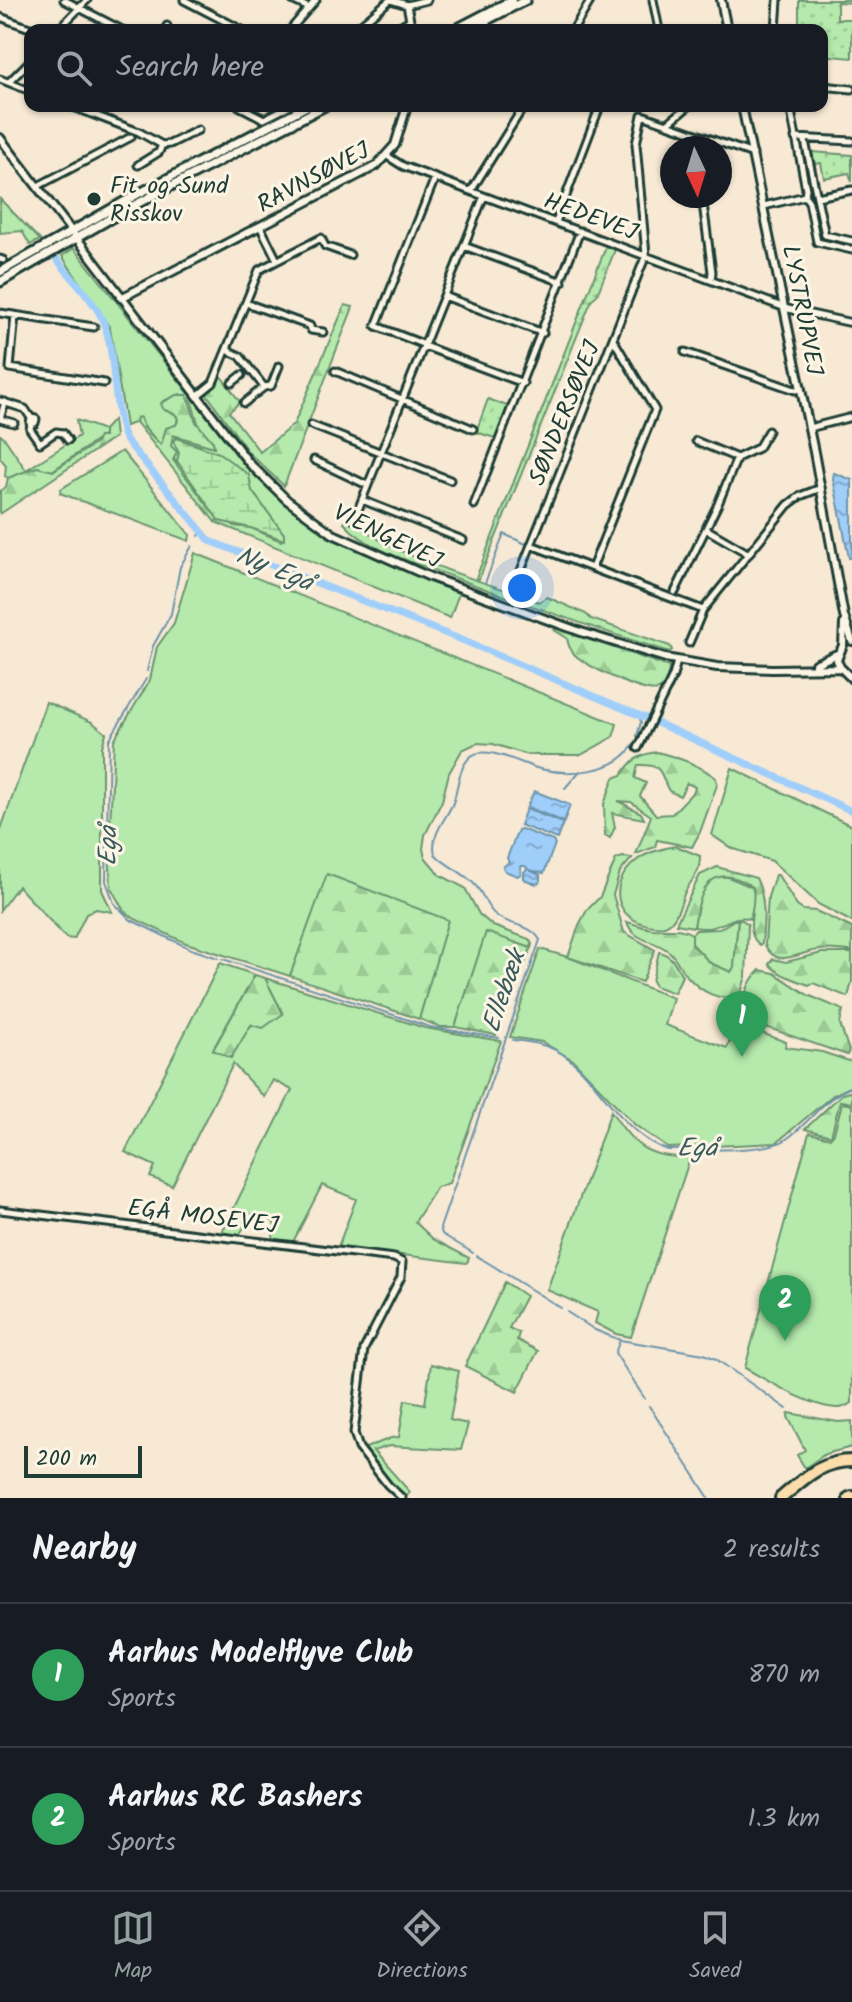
<!DOCTYPE html>
<meta charset="utf-8">
<style>
:root{--surface:#171b24;--page:#20242c;--text:#f1f3f6;--muted:#9ea1a6;--line:#363941;--accent:#92a19f}
body{margin:0;font-family:Kalam,sans-serif;background:var(--page);color:var(--text)}
.compass{position:absolute;left:660px;top:136px;width:72px;height:72px;border-radius:50%;background:var(--surface);box-shadow:0 2px 6px #0004;rotate:176deg}
.scale{position:absolute;left:24px;bottom:20px;width:118px;box-sizing:border-box;padding-left:8px;border:4px solid #1f3d34;border-top:0;font-size:22px;line-height:28px;white-space:nowrap;color:#1f3d34;-webkit-text-stroke:6px #fcf5e5;paint-order:stroke}
.you{position:absolute;left:522px;top:588px;width:28px;height:28px;margin:-20px;border:6px solid #fff;border-radius:50%;background:#1a73e8;box-shadow:0 0 0 12px #1a73e833}
.badge{display:grid;place-items:center;width:52px;height:52px;border-radius:50%;background:var(--accent);color:#fff;font-size:26px;font-weight:700}
.pin{position:absolute;translate:-50% -66px;filter:drop-shadow(0 2px 4px #0008)}
.pin::after{content:'';position:absolute;top:42px;width:28px;height:24px;background:inherit;clip-path:polygon(0 0,100% 0,50% 100%)}
.list{margin:0;padding:0;list-style:none}
h2{display:flex;justify-content:space-between;align-items:center;height:104px;margin:0;padding:0 32px;font-size:34px}
h2 small{font-size:26px;font-weight:400;color:var(--muted)}
.list li{display:grid;grid-template-columns:52px 1fr auto;gap:24px;align-items:center;box-sizing:border-box;height:144px;padding:0 32px;border-top:2px solid var(--line)}
.list b{display:block;font-size:30px;white-space:nowrap}
.list p{margin:0;font-size:26px;white-space:nowrap;color:var(--muted)}
.list em{font-size:26px;font-style:normal;color:var(--muted)}
.icon{flex:none;width:44px;height:44px;fill:none;stroke:currentColor;stroke-width:2;stroke-linecap:round;stroke-linejoin:round}
.map{position:relative;flex:none;width:852px;height:1498px;overflow:hidden}
.search{position:absolute;background:var(--surface);box-shadow:0 2px 6px #0004;left:24px;right:24px;top:24px;height:88px;display:flex;align-items:center;gap:20px;box-sizing:border-box;padding:0 28px;border-radius:16px;color:var(--muted);font-size:30px}
.sheet{height:392px;background:var(--surface)}
nav{display:flex;justify-content:space-around;align-items:center;box-sizing:border-box;height:112px;border-top:2px solid var(--line);background:var(--surface);font-size:22px;color:var(--muted)}
nav a{display:grid;justify-items:center;gap:4px}
nav .on{color:var(--accent)}
.map>svg:first-child{display:block}
</style>
<div class="map">
<svg width="852" height="1498" viewBox="0 0 852 1498">
<defs>
<pattern id="forest-firs" width="22" height="20" patternUnits="userSpaceOnUse" patternTransform="scale(2)"><rect width="22" height="20" fill="#b5eaac"/><path d="M5 1l3.5 6h-7zM16 11l3.5 6h-7z" fill="#9bca95"/></pattern>
<pattern id="wetland-marsh" width="20" height="14" patternUnits="userSpaceOnUse" patternTransform="scale(2)"><rect width="20" height="14" fill="#b5eaac"/><path d="M1 5h8M5 5V1M11 12h8M15 12V8" fill="none" stroke="#9bca95"/></pattern>
<pattern id="park-dots" width="8" height="8" patternUnits="userSpaceOnUse" patternTransform="scale(2)"><rect width="8" height="8" fill="#b5eaac"/><path d="M2 2h.1M6 6h.1" fill="none" stroke="#9bca95" stroke-width="1.8" stroke-linecap="round"/></pattern>
<pattern id="water-ripples" width="26" height="14" patternUnits="userSpaceOnUse" patternTransform="scale(2)"><rect width="26" height="14" fill="#a0cefb"/><path d="M2 4q2-2 4 0t4 0M15 11q2-2 4 0t4 0" fill="none" stroke="#82a8cc"/></pattern>
</defs>
<rect width="100%" height="100%" fill="#f7e9d4"/>
<filter id="ink" filterUnits="userSpaceOnUse"><feTurbulence type="fractalNoise" baseFrequency=".0125" numOctaves="2"/><feDisplacementMap in="SourceGraphic" scale="16" xChannelSelector="R" yChannelSelector="G"/><feConvolveMatrix kernelMatrix="1 2 1 2 8 2 1 2 1" color-interpolation-filters="sRGB"/></filter>
<g filter="url(#ink)">
<path fill="#b5eaac" stroke="#6a9470" stroke-width="2" fill-rule="evenodd" d="M0,199l40,41 -10,5 -8,-14 -22,2z
M74,248l171,216 26,26 57,44 -1,3 132,56 -9,25 -235,-96 2,-3c-14,-20 -56,-60 -44,-84l41,12 -1,-5 -13,-13 -9,-29 -11,-6 -17,7 3,10 6,-1c5,5 7,9 4,15l-10,3 -5,18 -24,-28 -1,4 -10,4 -16,-98 -48,-72zM176,438l25,8 51,45 32,43 -3,7 -30,-13 -17,-2 -57,-65 2,-8z
M76,420l28,10 2,4 -54,37 -15,-4 -29,11 -3,-2 1,-11 -6,-7v-23l3,1 23,34 53,-34z
M122,451l68,84 -1,6 -129,-48 1,-4z
M347,520c14,5 23,15 37,22 48,26 104,41 155,60l8,-5 39,17 5,5 79,27 2,4 -2,2c-73,-22 -145,-48 -217,-75 -36,-14 -84,-25 -109,-54z
M195,553l422,171 -4,13 -32,18h-53l-35,-11 -16,-1 -15,7 -13,23 -7,28 -17,34 -2,14 2,8 15,18 25,13 14,26 14,12 36,13 3,5 -1,4 -45,-15 -31,94h-14l-22,-8 28,-99 -119,-45 -38,101 -104,-33 -51,-24 -11,-8 -13,-23 -2,-39 5,-109 36,-60 7,-33 17,-24z
M46,702l46,20 14,11 -4,14v143l10,22 -16,-3 -10,5 -12,25 -8,-1 -48,-52 -18,24v-78z
M732,768l120,58v96l-34,-18 -46,-43 -41,-13 -19,-13z
M676,846l24,10c0,20 -8,21 -16,38 -3,9 -6,21 -13,28 -5,5 -10,5 -17,4 -39,-4 -48,-41 -18,-65 9,-8 28,-13 40,-15z
M716,876l12,1 24,10 3,10 -5,22c-20,-7 -28,14 -56,8 3,-20 4,-39 22,-51z
M734,920h4l-4,47 -3,5 -21,-9 -18,-19v-10l4,-4 23,-1z
M540,949l28,8 105,41 -8,27 62,23 10,-24 49,18 -1,5 37,5 30,10v24l-19,9 -57,48 -108,5 -33,-23 -62,-65 -31,-18 -32,-5z
M220,963l35,12 -42,74 17,9 21,-33 32,-11 -18,-36 160,50 76,13 -52,142 -12,4 -22,35 18,17 36,19 -1,3 -2,2 -128,-16 18,-48 -34,-14 -30,59 -21,-3 5,-13 -3,-7 -21,-7 -14,23 -17,-3 71,-144 -19,-10 -9,17 -31,-33 -61,122 -22,-9 5,-11 -30,-14z
M842,1103l10,2v298c-2,1 -10,5 -12,5 -25,2 -73,-28 -95,-40l64,-235 21,5 4,-5z
M611,1111c25,37 34,45 79,47l-59,179 -15,-3 -21,-11 3,-11 -51,-22z
M431,1364l28,7 -9,49 18,4 -7,26 -72,-4 -16,5 37,41 -4,5 -16,-15 -27,-33 28,-11 8,-1 6,-37 20,4z
M789,1413l49,9 14,-1v26l-27,7 -20,14 -8,-13 8,-5 -17,-33z"/>
<path fill="url(#forest-firs)" stroke="#6a9470" stroke-width="2" fill-rule="evenodd" d="M345,305l8,2 -69,179 -35,-33 -43,-60 15,-17 19,26 -11,10 31,40 34,-28z
M176,395h11l9,27 17,20 1,5 -41,-12 -2,11 6,6 -4,8 45,59 -3,3 -79,-100 1,-4 3,-1 4,11 17,17 5,-17 10,-3c7,-12 -6,-12 -13,-16l-2,-6z
M113,420l2,17 -115,77v-23l6,-4 2,-9 29,-11 16,4 43,-28 3,-6h5v-7z
M557,628l112,39c-1,8 -2,19 -10,23 -15,5 -72,-24 -84,-35 -5,-5 -7,-10 -8,-17l-13,-8z
M657,752c20,5 43,13 59,26l1,7 -17,47 -8,15 -35,-7 -2,7 -19,7 15,-38 -20,-14 -13,-1 23,12 3,6 -32,-6 3,14 -5,11 -5,-3 -1,-31 10,-26 8,-3c9,-15 18,-21 35,-23zM638,765c27,-1 21,9 31,26l11,5 7,-13 8,4 -1,4 -22,23 -16,1 -16,-19 6,-13 -11,-5z
M623,857l9,1 -12,14 -7,23 11,37 31,18 -13,32 -74,-25 11,-32 8,-15 13,-13 16,-38z
M717,867l39,11c10,20 8,43 6,65l-2,2c-18,-13 -3,-39 -7,-58 -42,-28 -54,3 -59,40l-18,-3 24,-49z
M327,874l121,46 -29,99 -129,-43z
M775,875h3l19,31 6,4 13,1 36,17v23c-11,0 -22,-3 -34,-1 -19,2 -41,20 -53,-5l3,-48z
M741,919l7,5 -2,53 -5,15c-19,14 -42,-2 -55,-17 -7,-8 -10,-19 -19,-25 -13,-10 -34,-9 -40,-28 8,2 18,6 26,7 14,1 26,-3 39,5v10l18,19 21,9 3,-5 4,-47z
M486,932l45,16 -35,87 -41,-8z
M659,952c12,2 18,14 23,24l-8,17 -19,-7 -3,-5z
M822,953h30v29l-4,15 -35,-14 -4,2c-13,-5 -31,-10 -40,-21l4,-5 13,3z
M760,970l14,3 34,22 35,15 -3,14 9,27 -2,4 -102,-35c-1,-21 -1,-35 15,-50z
M255,975l10,3 18,36 -20,14 -12,-3 -20,33 -18,-8z
M852,1091v12l-12,-2 -9,35 -26,-7 37,-35z
M505,1282l21,14 -17,32 10,5 -2,7 21,11 -21,41 -52,-26z"/>
<path fill="url(#wetland-marsh)" stroke="#6a9470" stroke-width="2" d="M176,438l43,15 30,22 3,16 32,43v6l-33,-12 -32,-7 -42,-60 2,-8 -6,-12z"/>
<path fill="url(#park-dots)" stroke="#6a9470" stroke-width="2" d="M799,0h53v3l-15,-1v17h15v39l-30,-3v-25h-14l-9,-8z
M812,152l40,3v27l-3,-9 -25,5 -3,-15 -8,1z
M607,244l9,3 -19,48 -5,4 -113,280 -3,-1z
M488,399l22,8 -12,32 -22,-7z"/>
<path fill="url(#water-ripples)" stroke="#6c94ab" stroke-width="2" d="M834,473l18,7v78h-3l-16,-80z
M534,791l36,14 -6,17 -37,-15z
M526,809l37,14 -6,16 -37,-14z
M521,829l32,12 2,3 -11,29 -15,-3 11,5v7l-4,2 -12,-5v-7l4,-3 -3,-3h-4v8l-4,2 -12,-5 -2,-4 6,-5 -2,-4 11,-28z"/>
<g fill="none" stroke-linecap="round" stroke-linejoin="round">
<path stroke="#6c94ab" stroke-width="2" d="M199,536l2,-3
M485,583l19,-49 22,10
M147,671l6,-25 18,-32 9,-47 12,-21
M146,679l-37,61 -3,141 8,22 17,17 60,29 27,9
M637,736l4,-14 -2,-7
M565,788l15,-17
M223,959l207,68 69,11
M513,1040c15,2 29,3 43,10 43,24 63,85 112,100 26,-1 97,3 117,-10 23,-15 40,-44 67,-53
M473,1253l-31,-19 -2,-6 100,-288c-9,-16 -30,-14 -43,-24 -12,-8 -12,-21 -22,-31 -11,-13 -28,-18 -40,-31 -5,-19 11,-35 18,-51 5,-15 5,-34 17,-46 15,-14 53,8 70,12 30,7 79,4 94,-26
M477,1256l84,52
M567,1312l28,18 25,10 -5,13 30,46
M620,1340l84,14 12,5 71,50
M649,1406l60,92"/>
<path stroke="#a0cefb" stroke-width="7" d="M56,258c14,19 35,38 45,59 16,32 10,85 24,122l85,102 252,99 186,79
M655,722l197,89"/>
<defs>
<path id="minor" d="M64,0l58,30
M184,0l58,30
M292,0l17,8
M391,0l16,5 20,-5
M653,0l6,30
M407,5l5,25
M0,17l35,13
M58,30l29,-30
M166,30l1,-4
M290,30l26,-30
M354,30l36,-30
M393,30l17,-10
M573,30l18,-30
M776,30l2,-30
M0,79l30,12
M9,82l21,-21
M822,86l30,3
M71,106l68,26 23,13 8,-1 28,-14
M239,106l25,13 26,-13
M790,106l16,83 -1,7 4,6 8,40 35,8
M668,123l21,-17
M694,133l2,15
M795,138l57,3
M805,141l20,94 27,6
M387,156l16,10 385,143 64,14
M138,165l21,-13 3,-7
M38,186l93,-49
M471,191l53,-85
M702,196l10,76 -1,8
M817,197l35,-7
M764,206l41,-10
M556,222l44,-116
M260,226l17,34
M464,246l98,36
M0,259l3,1
M444,296l99,37
M246,303l64,23 1,4 12,2
M0,313l94,14
M15,315l-5,53 94,15
M425,345l-49,-19 59,-148
M424,346l99,37
M227,350l13,6 24,31
M685,352l110,38 6,-1
M335,371l138,58
M232,383l10,-8
M197,396l16,-13 46,-113 62,-32 4,8 25,9
M0,401l25,8 6,9 -1,5h5l1,-4 -5,-1
M5,402l-5,17 14,4
M244,403l20,-16 7,-1 8,-20
M31,424l-1,5 10,14 16,-11 7,1 5,7
M311,425l139,55
M809,428l43,-11
M696,441l41,17 21,-10 10,-17
M314,460l53,25
M474,505l106,-274
M354,520l8,-20
M706,529l43,25
M463,540l-101,-40 122,-304
M531,545l172,65
M592,568l63,-158 -42,-71
M516,583l130,-328 -10,-111 6,-29 111,39
M675,592l43,-88 19,-46
M689,643l14,-33 85,-105 12,-9 21,-8
M638,748l35,-72 4,-15
M0,1210l394,48 8,4 -1,15 -37,72 -10,84 5,15 29,37 14,13"/>
<path id="tertiary" d="M721,0l6,30
M742,106l72,346 30,164 8,25
M0,138l249,325 38,37 46,34 97,43 151,55 84,26 52,9 55,2 68,-1
M121,298l255,-132 19,-21 12,-39
M844,624l-1,21 -6,15 3,7 12,12
M815,664l22,-10"/>
<path id="secondary" d="M454,30l58,-30
M468,30l58,-30
M0,272l136,-77 171,-89
M0,282l127,-73 198,-103"/>
<path id="motorway" d="M781,1498c23,-19 39,-37 71,-37
M849,1498l3,-1"/>
</defs>
<use href="#minor" stroke="#1f3d34" stroke-width="11"/>
<use href="#tertiary" stroke="#1f3d34" stroke-width="12"/>
<use href="#secondary" stroke="#1f3d34" stroke-width="13"/>
<use href="#motorway" stroke="#1f3d34" stroke-width="16"/>
<use href="#minor" stroke="#fcf5e5" stroke-width="5"/>
<use href="#tertiary" stroke="#fcf5e5" stroke-width="6"/>
<use href="#secondary" stroke="#fcf5e5" stroke-width="7"/>
<use href="#motorway" stroke="#fbddab" stroke-width="10"/>
</g>
</g>
<circle fill="#1f3d34" stroke="#fcf5e5" stroke-width="3" cx="94" cy="199" r="8"/>
<g text-anchor="middle" stroke-width="6" stroke-linejoin="round" paint-order="stroke">
<g font-size="24" fill="#1f3d34" stroke="#fcf5e5">
<text transform="translate(313 177) rotate(-28)" y="8">RAVNSØVEJ</text>
<text transform="translate(591 216) rotate(20)" y="8">HEDEVEJ</text>
<text transform="translate(803 310) rotate(79)" y="8">LYSTRUPVEJ</text>
<text transform="translate(564 413) rotate(-68)" y="8">SØNDERSØVEJ</text>
<text transform="translate(388 536) rotate(26)" y="8">VIENGEVEJ</text>
<text transform="translate(203 1216) rotate(7)" y="8">EGÅ MOSEVEJ</text>
</g>
<g font-size="24" fill="#1f3d34" stroke="#fcf5e5" text-anchor="start">
<text x="110" y="193">Fit og Sund<tspan x="110" dy="28">Risskov</tspan></text>
</g>
<g font-size="26" font-style="italic" fill="#395a5c" stroke="#fcf5e5">
<text transform="translate(275 568) rotate(22)" y="9">Ny Egå</text>
<text transform="translate(107 846) rotate(-89)" y="9">Egå</text>
<text transform="translate(503 991) rotate(-71)" y="9">Ellebæk</text>
<text x="697" y="1156">Egå</text>
</g>
</g>
</svg>
<svg class="compass" viewBox="-18 -18 36 36"><path d="M0-13l5 13h-10z" fill="#e53935"/><path d="M0 13l5-13h-10z" fill="#9ea1a6"/></svg>
<div class="scale">200 m</div>
<div class="you"></div>
<div class="pin badge" style="left:742px;top:1057px;background:#2e9e5b">1</div>
<div class="pin badge" style="left:785px;top:1341px;background:#2e9e5b">2</div>
<div class="search"><svg class="icon" aria-label="search" viewBox="0 0 24 24"><circle cx="10" cy="10" r="6"/><path d="M15 15l6 6"/></svg>Search here</div>
</div>
<section class="sheet">
<h2>Nearby<small>2 results</small></h2>
<ul class="list">
<li><span class="badge" style="background:#2e9e5b">1</span><div><b>Aarhus Modelflyve Club</b><p>Sports</p></div><em>870 m</em></li>
<li><span class="badge" style="background:#2e9e5b">2</span><div><b>Aarhus RC Bashers</b><p>Sports</p></div><em>1.3 km</em></li>
</ul>
</section>
<nav>
<a class="on"><svg class="icon" aria-label="map" viewBox="0 0 24 24"><path d="M3 6l6-2 6 2 6-2v14l-6 2-6-2-6 2zM9 4v14M15 6v14"/></svg>Map</a>
<a><svg class="icon" aria-label="directions" viewBox="0 0 24 24"><path d="M12 3l9 9-9 9-9-9zM9 14v-3h6M13 9l2 2-2 2"/></svg>Directions</a>
<a><svg class="icon" aria-label="saved" viewBox="0 0 24 24"><path d="M7 4h10v16l-5-4-5 4z"/></svg>Saved</a>
</nav>
